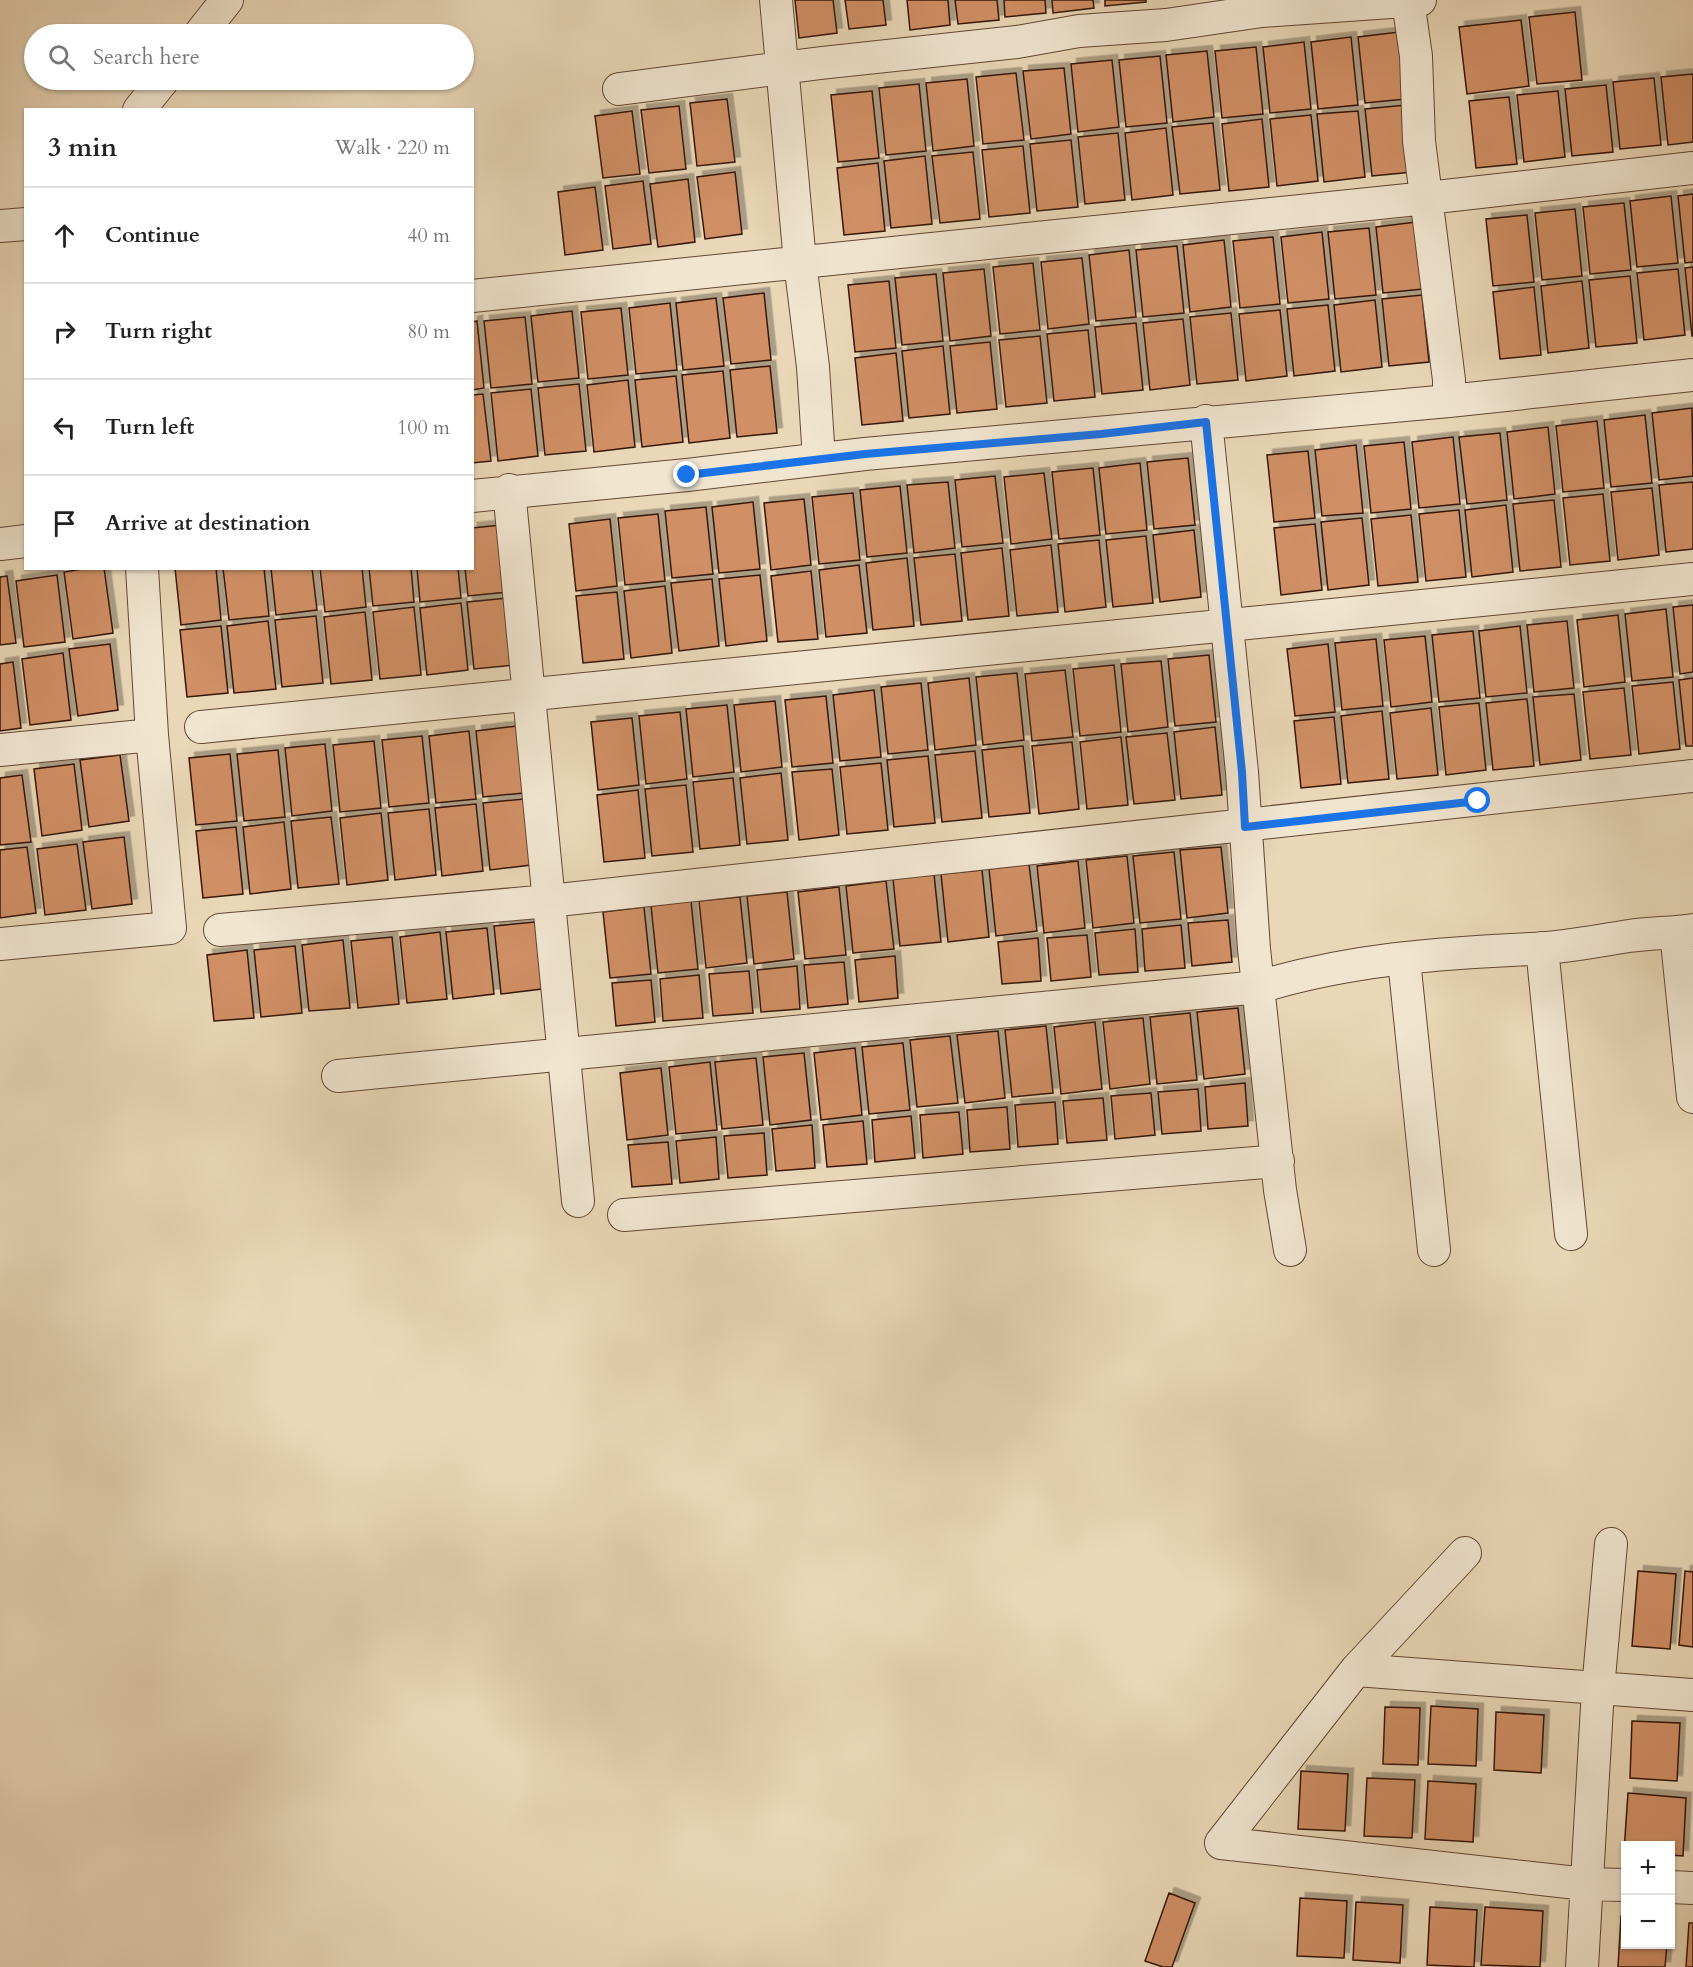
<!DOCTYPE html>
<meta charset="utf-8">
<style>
:root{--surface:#fff;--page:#f6f6f6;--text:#222;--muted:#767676;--line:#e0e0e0}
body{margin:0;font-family:Cardo,serif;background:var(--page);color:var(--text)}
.controls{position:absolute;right:18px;bottom:18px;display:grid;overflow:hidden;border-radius:0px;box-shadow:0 2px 4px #0004}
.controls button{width:54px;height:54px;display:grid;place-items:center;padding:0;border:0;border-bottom:2px solid var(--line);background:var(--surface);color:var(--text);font:30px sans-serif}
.stop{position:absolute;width:18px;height:18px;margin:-14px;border:4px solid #1a73e8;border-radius:50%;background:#fff}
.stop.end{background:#1a73e8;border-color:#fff;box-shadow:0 2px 6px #0008}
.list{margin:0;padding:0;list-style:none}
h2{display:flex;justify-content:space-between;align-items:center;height:78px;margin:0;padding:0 24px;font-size:26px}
h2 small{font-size:20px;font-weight:400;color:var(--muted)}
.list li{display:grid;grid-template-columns:39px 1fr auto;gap:18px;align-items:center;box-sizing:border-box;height:96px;padding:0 24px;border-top:2px solid var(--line)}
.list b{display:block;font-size:22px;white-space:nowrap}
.list em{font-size:20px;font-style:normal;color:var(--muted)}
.icon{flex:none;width:33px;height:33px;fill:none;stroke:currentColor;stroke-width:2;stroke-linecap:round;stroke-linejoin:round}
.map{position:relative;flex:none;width:1693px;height:1967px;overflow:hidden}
.search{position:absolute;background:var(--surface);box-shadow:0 2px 4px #0004;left:24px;top:24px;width:450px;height:66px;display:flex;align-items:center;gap:15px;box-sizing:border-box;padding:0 21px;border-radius:33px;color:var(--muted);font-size:22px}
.panel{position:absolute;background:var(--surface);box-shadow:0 2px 4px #0004;left:24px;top:108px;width:450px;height:462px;border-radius:0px}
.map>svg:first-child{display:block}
</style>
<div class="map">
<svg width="1693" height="1967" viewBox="0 0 1693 1967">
<defs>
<filter id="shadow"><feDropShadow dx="5.5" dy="-5.5" stdDeviation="0" flood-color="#0004"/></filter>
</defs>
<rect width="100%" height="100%" fill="#e9d7b7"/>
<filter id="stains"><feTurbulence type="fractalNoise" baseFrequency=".00333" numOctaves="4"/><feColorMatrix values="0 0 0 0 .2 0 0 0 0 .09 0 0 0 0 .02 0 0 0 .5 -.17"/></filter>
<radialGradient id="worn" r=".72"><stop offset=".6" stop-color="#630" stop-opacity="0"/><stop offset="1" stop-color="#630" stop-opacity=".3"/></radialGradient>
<path fill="#d08f65" stroke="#361607" stroke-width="1.5" filter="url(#shadow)" d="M795,0h38l4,33 -38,5z
M845,0h38l3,25 -37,4z
M907,0h41l2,25 -40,5z
M955,0h42l2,20 -41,4z
M1004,0h41l1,13 -41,4z
M1052,0h41l1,8 -41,5z
M1105,0h41v2l-41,4z
M1575,12l7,68 -45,4 -8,-67z
M1521,20l8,66 -62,8 -8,-67z
M1399,32l7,67 -41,4 -7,-66z
M1351,37l7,68 -40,4 -7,-67z
M1304,42l7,67 -41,4 -7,-66z
M1256,47l7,67 -41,4 -7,-67z
M1207,51l7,66 -41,5 -7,-67z
M1160,56l7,67 -41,4 -7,-67z
M1112,60l7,67 -41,5 -7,-68z
M1064,68l7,66 -40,5 -8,-68z
M1016,73l8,67 -41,4 -7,-67z
M1693,74v68l-25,3 -7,-68z
M1654,78l7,67 -41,4 -7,-67z
M967,79l7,67 -41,5 -7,-68z
M919,84l7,67 -40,4 -7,-67z
M1606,85l7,67 -41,4 -7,-67z
M872,91l7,67 -41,4 -7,-67z
M1558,91l7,66 -41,5 -7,-67z
M1509,97l8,67 -41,4 -7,-67z
M727,99l8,63 -38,4 -7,-63z
M1406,105l7,67 -41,4 -7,-67z
M679,106l7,63 -37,4 -8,-63z
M632,111l8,63 -37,4 -8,-62z
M1358,111l7,66 -41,5 -7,-68z
M1311,115l7,66 -41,5 -7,-67z
M1262,119l7,68 -40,4 -7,-67z
M1213,123l7,67 -40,4 -8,-67z
M1166,128l7,67 -41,5 -7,-67z
M1118,133l7,67 -40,4 -7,-67z
M1071,140l7,67 -41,4 -7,-67z
M1023,146l7,67 -41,4 -7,-67z
M973,152l7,67 -40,4 -8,-67z
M925,156l7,68 -41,4 -7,-67z
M878,163l7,68 -41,4 -7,-67z
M735,172l7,62 -37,5 -8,-62z
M688,179l7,63 -37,5 -8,-63z
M643,181l8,63 -38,5 -8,-63z
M595,187l8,63 -38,5 -7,-63z
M1693,194v68l-8,1 -7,-67z
M1671,196l7,67 -41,4 -7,-66z
M1624,203l7,67 -41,4 -7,-67z
M1575,209l7,67 -40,4 -7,-67z
M1527,215l7,67 -41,4 -7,-67z
M1416,222l7,67 -40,4 -7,-66z
M1369,228l7,67 -41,4 -7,-67z
M1322,232l7,67 -41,4 -7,-66z
M1273,237l7,67 -40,4 -7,-67z
M1224,240l7,67 -41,5 -7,-67z
M1177,246l7,67 -41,4 -7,-67z
M1129,250l7,67 -40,4 -7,-66z
M1082,258l7,66 -41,5 -7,-67z
M1033,263l7,67 -40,4 -7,-67z
M1693,267v69h-1l-7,-68z
M984,269l7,67 -41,5 -7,-68z
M1678,269l7,66 -41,5 -7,-67z
M936,274l7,67 -41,4 -7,-67z
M1630,276l7,67 -41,4 -7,-67z
M889,281l7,67 -41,4 -7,-67z
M1582,281l7,67 -41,5 -7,-67z
M1534,287l7,68 -41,4 -7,-67z
M764,293l7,67 -40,4 -8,-66z
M1422,295l7,67 -40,4 -7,-67z
M716,298l8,68 -41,4 -7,-67z
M1375,300l7,67 -41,5 -7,-67z
M670,303l7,67 -41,4 -7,-66z
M1328,305l7,66 -41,5 -7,-67z
M621,308l7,67 -40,4 -7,-67z
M1280,310l7,66 -41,5 -7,-67z
M572,311l7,67 -41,4 -7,-66z
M1231,313l7,67 -41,4 -7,-67z
M525,317l7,67 -41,4 -7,-67z
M1183,319l7,66 -40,5 -7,-67z
M477,321l7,67 -12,2v-68z
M1136,323l7,67 -41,4 -7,-67z
M1088,330l7,67 -41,4 -7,-67z
M1040,336l7,67 -41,4 -7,-67z
M990,342l7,67 -40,4 -7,-67z
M943,346l7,68 -41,4 -7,-67z
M896,353l7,68 -41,4 -7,-67z
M770,366l7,67 -40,4 -7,-67z
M723,371l7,67 -41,5 -7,-68z
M676,376l7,66 -41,5 -7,-67z
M628,380l7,67 -41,5 -7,-67z
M579,384l7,67 -41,4 -7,-67z
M531,389l7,67 -40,5 -7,-68z
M483,394l8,67 -19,2v-68z
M1692,408l1,68 -34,4 -7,-67z
M1645,415l7,68 -41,4 -7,-67z
M1597,421l7,67 -41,4 -7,-66z
M1548,427l7,67 -41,5 -7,-67z
M1500,433l7,67 -40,4 -8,-67z
M1453,437l7,67 -41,4 -7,-66z
M1404,442l7,67 -40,4 -7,-67z
M1356,445l7,68 -41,3 -7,-66z
M1308,451l7,67 -41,4 -7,-67z
M1188,458l7,67 -41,4 -7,-67z
M1140,463l7,67 -41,4 -7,-66z
M1093,468l7,67 -41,4 -7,-67z
M1044,473l8,66 -41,5 -7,-67z
M995,476l8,67 -41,4 -7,-67z
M948,482l7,66 -41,5 -7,-68z
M1693,482v67l-27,3 -7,-67z
M900,486l7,67 -40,4 -7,-67z
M1652,488l7,67 -41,5 -7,-68z
M853,493l7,67 -41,4 -7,-67z
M1603,494l7,67 -40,4 -7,-67z
M804,499l7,66 -40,5 -7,-67z
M1554,500l7,67 -41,4 -7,-67z
M753,502l7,67 -41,4 -7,-66z
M1506,505l7,67 -41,5 -7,-67z
M706,507l7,67 -41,4 -7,-67z
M1459,510l7,67 -40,4 -7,-67z
M658,514l7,67 -40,4 -7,-67z
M1411,515l7,67 -40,4 -7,-67z
M1362,518l7,67 -41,5 -7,-68z
M610,519l7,67 -41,5 -7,-67z
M1315,524l7,66 -41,5 -7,-67z
M501,525l7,67 -40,4 -3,-28h7v-40z
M1194,530l7,67 -41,5 -7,-67z
M1146,536l7,67 -40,4 -7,-67z
M1099,540l7,67 -41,5 -7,-68z
M1051,545l7,67 -41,4 -7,-66z
M1002,548l7,68 -41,4 -7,-67z
M955,554l7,67 -41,4 -7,-67z
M907,558l7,68 -41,4 -7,-67z
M859,565l8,68 -41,4 -7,-67z
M89,568h15l9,65 -40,6 -9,-67z
M175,568h41l5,52 -40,5z
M223,568h41l5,48 -40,4z
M271,568h41l5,42 -41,5z
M320,568h42l4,39 -41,5z
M369,568h42l3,34 -41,4z
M417,568h41l3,30 -41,4z
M811,571l7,68 -40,3 -7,-66z
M57,575l8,67 -41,5 -8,-66z
M760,575l7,66 -41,5 -7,-67z
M7,576l9,67 -16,2v-68z
M712,579l7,67 -40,5 -8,-68z
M665,586l7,67 -41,5 -7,-67z
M617,592l7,67 -41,4 -7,-67z
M508,598l7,67 -41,4 -7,-67z
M461,603l7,67 -41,5 -7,-67z
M1693,605v67l-13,2 -7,-67z
M414,607l7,68 -41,4 -7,-67z
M1666,609l7,68 -41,4 -7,-67z
M365,612l7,68 -41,4 -7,-67z
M1618,615l7,67 -41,5 -7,-67z
M316,616l7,67 -41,4 -7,-67z
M268,621l8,68 -42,4 -7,-67z
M1567,621l7,67 -40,4 -7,-67z
M221,626l7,67 -41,4 -7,-67z
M1520,626l7,67 -41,4 -7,-66z
M1473,631l7,67 -41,4 -7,-67z
M1425,636l7,66 -41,5 -7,-67z
M1376,639l7,67 -41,4 -7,-67z
M110,644l8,66 -40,6 -9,-67z
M1328,644l7,68 -40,4 -8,-67z
M63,653l8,67 -41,5 -8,-66z
M1209,655l7,67 -41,4 -7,-67z
M1161,661l7,66 -40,5 -7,-68z
M13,662l8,66 -21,3v-67z
M1114,665l7,67 -41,4 -7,-67z
M1065,670l8,67 -41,4 -7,-67z
M1017,673l7,67 -41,5 -7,-68z
M969,678l7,67 -41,5 -7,-67z
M1693,678v68h-7l-7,-66z
M1673,682l7,67 -41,5 -7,-68z
M921,683l7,67 -40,4 -7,-67z
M1624,688l7,67 -41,4 -7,-67z
M874,690l7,67 -41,4 -7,-66z
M1574,694l7,66 -41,5 -7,-68z
M826,696l7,67 -41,4 -7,-67z
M1527,699l7,67 -41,4 -7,-67z
M775,701l7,66 -41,5 -7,-67z
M1479,703l7,67 -40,5 -7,-68z
M727,705l7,67 -41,5 -7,-68z
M1431,708l7,67 -41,4 -7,-66z
M1382,711l7,68 -41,4 -7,-67z
M680,712l7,67 -41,5 -7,-68z
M1334,717l7,67 -40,4 -7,-67z
M632,718l7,67 -41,5 -7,-68z
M517,726l7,67 -41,4 -7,-66z
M1215,727l7,68 -41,4 -7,-67z
M469,731l7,68 -40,4 -7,-67z
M1167,733l8,67 -41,4 -8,-67z
M422,736l7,67 -40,4 -7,-67z
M1121,737l7,68 -41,4 -7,-67z
M374,741l7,67 -41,4 -7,-67z
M1072,742l7,67 -40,5 -7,-68z
M325,744l7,67 -40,5 -7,-68z
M1023,746l7,67 -41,4 -7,-67z
M278,750l7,67 -41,4 -7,-67z
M975,751l7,67 -40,4 -7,-67z
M230,754l7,67 -41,4 -7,-67z
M120,755l9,66 -40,6 -9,-67z
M928,756l7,67 -41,4 -7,-67z
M881,763l7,67 -41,4 -7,-67z
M74,764l8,66 -40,6 -8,-67z
M832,769l7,66 -40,5 -7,-68z
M781,773l7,67 -41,4 -7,-66z
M22,775l9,67 -31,3v-67z
M733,778l7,67 -40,4 -7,-67z
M686,785l7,67 -41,4 -7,-67z
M638,790l7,68 -41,4 -7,-67z
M524,799l7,66 -41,5 -7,-67z
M476,804l7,67 -41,5 -7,-68z
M429,809l7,66 -41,5 -7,-67z
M381,813l7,67 -41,5 -7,-67z
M331,817l8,67 -41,4 -7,-67z
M284,822l7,67 -41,5 -7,-67z
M236,827l7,67 -40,4 -7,-67z
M124,837l8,67 -40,5 -9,-67z
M77,844l9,66 -41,5 -8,-66z
M27,847l9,66 -36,5v-68z
M1221,847l7,66 -41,5 -7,-68z
M1174,852l7,67 -41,4 -7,-67z
M1127,856l7,67 -41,5 -7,-68z
M1078,861l7,67 -41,5 -7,-67z
M1029,864l8,67 -41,5 -7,-67z
M982,870l7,67 -41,5 -7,-68z
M934,874l7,68 -41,4 -7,-67z
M886,881l8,68 -41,4 -7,-67z
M839,887l7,68 -41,4 -7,-67z
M787,892l7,67 -40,5 -7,-68z
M740,897l7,66 -41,5 -7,-67z
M691,901l7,68 -40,4 -7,-67z
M644,907l7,67 -41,4 -7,-66z
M1228,920l4,42 -40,4 -4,-43z
M535,922l7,67 -41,5 -7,-68z
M1181,925l4,43 -40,3 -3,-42z
M487,928l7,66 -41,5 -7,-67z
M1135,929l3,43 -39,3 -4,-42z
M440,932l7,67 -40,4 -7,-66z
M1087,935l4,42 -40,4 -4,-43z
M392,937l7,67 -41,4 -7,-67z
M1038,938l3,43 -39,3 -4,-42z
M343,940l7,68 -41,3 -7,-66z
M295,946l7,67 -41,4 -7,-67z
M247,950l7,68 -40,3 -7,-66z
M895,956l3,42 -39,4 -4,-42z
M844,962l4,42 -40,4 -4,-43z
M797,966l3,43 -39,3 -4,-42z
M749,971l4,42 -40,3 -4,-42z
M699,975l4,43 -40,3 -3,-42z
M651,980l4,42 -39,4 -4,-43z
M1238,1008l7,66 -41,5 -7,-67z
M1190,1013l7,67 -40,4 -7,-67z
M1143,1018l7,66 -40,5 -7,-67z
M1095,1022l7,67 -41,5 -7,-67z
M1046,1026l7,67 -41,4 -7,-67z
M998,1031l7,67 -40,5 -8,-68z
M950,1036l8,67 -41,4 -7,-67z
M903,1043l7,67 -41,4 -7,-67z
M855,1048l7,67 -41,5 -7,-67z
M804,1053l7,67 -41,5 -7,-68z
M756,1058l7,67 -41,4 -7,-67z
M710,1062l7,68 -41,4 -7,-67z
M661,1068l7,67 -41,5 -7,-67z
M1245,1083l3,43 -40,3 -3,-42z
M1198,1089l3,42 -39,3 -4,-42z
M1151,1093l4,42 -40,4 -4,-43z
M1103,1098l4,42 -40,3 -4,-42z
M1055,1102l3,42 -40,3 -3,-42z
M1007,1107l3,42 -40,3 -3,-42z
M959,1112l4,42 -40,4 -3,-43z
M911,1116l4,42 -40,4 -3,-42z
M863,1121l4,43 -40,3 -4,-42z
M812,1125l3,43 -39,3 -4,-42z
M764,1133l3,42 -39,3 -4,-42z
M716,1137l3,42 -39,4 -4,-42z
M668,1142l4,42 -40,3 -4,-42z
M1638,1571l38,3 -6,75 -38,-3z
M1685,1571l8,1v75l-14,-2z
M1431,1706l47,3 -2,57 -48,-2z
M1385,1707l35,1 -2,57 -35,-1z
M1496,1712l48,3 -3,58 -47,-3z
M1632,1721l48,2 -3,58 -47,-3z
M1301,1771l47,3 -3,57 -47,-2z
M1367,1778l48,2 -3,58 -48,-2z
M1428,1781l48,3 -3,58 -48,-3z
M1628,1793l58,5 -3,58 -13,-1v-9h-44l-2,5z
M1169,1893l26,10 -23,64h-9l-18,-6z
M1300,1898l47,3 -3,57 -47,-2z
M1356,1902l47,3 -3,58 -47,-3z
M1430,1907l47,3 -3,57 -47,-2z
M1485,1907l58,4 -3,56 -59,-2z
M1621,1916h5v28h41l-2,23h-47z
M1689,1923h4v44h-7z"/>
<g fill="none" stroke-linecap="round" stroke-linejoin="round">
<defs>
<path id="minor" d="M776,0l24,262 13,105 6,92
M1408,1l8,55 3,85 30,239v21
M200,34l27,-34
M619,89l202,-26 196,-21 62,-11 87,-6 96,-14 158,-11
M139,110l24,-30
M0,226l26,-2
M472,296l955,-98 266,-30
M1206,421l36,351 12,177 26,241 10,60
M509,490l69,711
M472,496l215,-21 178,-21 584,-53 244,-26
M0,544l26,-3
M201,727l1492,-148
M0,750l152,-15
M220,930l329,-29 1144,-125
M1676,932l17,165
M0,944l170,-16 -18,-193 -10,-167
M1542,948l29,286
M1404,960l30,290
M338,1076l921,-89c88,-27 179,-34 271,-38 33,-1 66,-8 99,-13 21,-3 43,-3 64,-6
M624,1215l654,-54
M1356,1670l337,25
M1221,1843l365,41 40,1
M1221,1843l135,-173 109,-117
M1670,1887l23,1
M1582,1967l16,-278 13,-145"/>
</defs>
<use href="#minor" stroke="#634633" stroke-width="34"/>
<use href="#minor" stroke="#f1e5d0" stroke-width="32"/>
</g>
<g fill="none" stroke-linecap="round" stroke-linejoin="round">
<path stroke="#1a73e8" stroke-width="8" d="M687,475l178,-21 236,-20 105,-12 36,350 3,55 233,-26"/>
</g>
<rect width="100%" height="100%" filter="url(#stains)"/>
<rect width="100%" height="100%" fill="url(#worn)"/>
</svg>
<div class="controls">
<button>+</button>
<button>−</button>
</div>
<div class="stop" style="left:1478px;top:801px"></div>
<div class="stop end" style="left:687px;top:475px"></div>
<div class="search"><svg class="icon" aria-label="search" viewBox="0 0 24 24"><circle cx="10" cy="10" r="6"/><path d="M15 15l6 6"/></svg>Search here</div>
<section class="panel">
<h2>3 min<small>Walk · 220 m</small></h2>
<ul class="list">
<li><svg class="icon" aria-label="ahead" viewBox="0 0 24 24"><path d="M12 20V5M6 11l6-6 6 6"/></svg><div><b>Continue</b></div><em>40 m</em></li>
<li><svg class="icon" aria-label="right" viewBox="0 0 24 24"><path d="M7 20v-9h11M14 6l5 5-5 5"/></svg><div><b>Turn right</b></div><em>80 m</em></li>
<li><svg class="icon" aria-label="left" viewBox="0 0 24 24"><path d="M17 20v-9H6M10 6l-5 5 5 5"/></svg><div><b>Turn left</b></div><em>100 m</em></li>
<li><svg class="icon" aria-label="arrive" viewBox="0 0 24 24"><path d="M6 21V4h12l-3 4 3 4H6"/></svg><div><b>Arrive at destination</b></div></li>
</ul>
</section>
</div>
